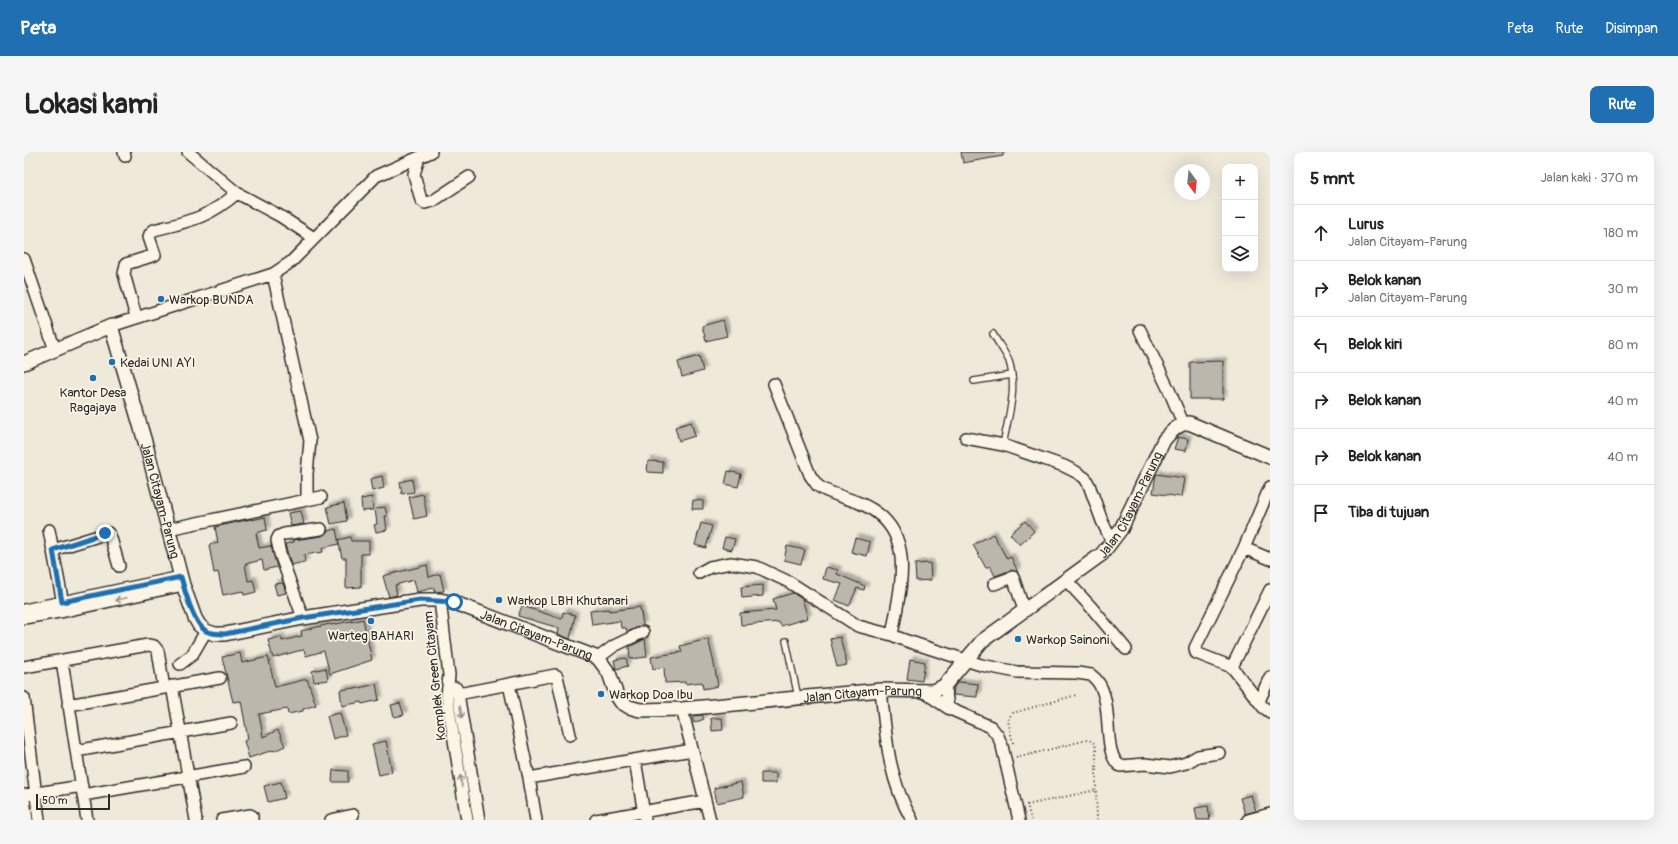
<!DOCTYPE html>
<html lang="id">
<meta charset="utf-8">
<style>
:root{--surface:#fff;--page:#f6f6f6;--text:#222;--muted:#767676;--line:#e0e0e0;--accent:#1f6fb2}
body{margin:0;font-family:Pangolin,sans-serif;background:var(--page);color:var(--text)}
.controls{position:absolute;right:12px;top:12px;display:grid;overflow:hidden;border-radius:8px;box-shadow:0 4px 16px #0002}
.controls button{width:36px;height:36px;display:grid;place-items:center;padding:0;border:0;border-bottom:1px solid var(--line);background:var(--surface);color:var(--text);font:20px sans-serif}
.compass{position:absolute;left:1150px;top:12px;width:36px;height:36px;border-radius:50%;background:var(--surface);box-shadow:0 4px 16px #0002;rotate:165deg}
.scale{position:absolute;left:12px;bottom:10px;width:74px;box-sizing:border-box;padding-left:4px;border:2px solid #2b2b2b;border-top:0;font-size:11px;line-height:14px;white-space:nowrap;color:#2b2b2b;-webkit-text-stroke:3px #fcf5e5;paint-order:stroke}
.stop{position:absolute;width:12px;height:12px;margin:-9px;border:3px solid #1f6fb2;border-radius:50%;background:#fff}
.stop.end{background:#1f6fb2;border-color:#fff;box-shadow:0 1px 4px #0008}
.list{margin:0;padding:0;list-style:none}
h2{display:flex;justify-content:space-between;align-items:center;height:52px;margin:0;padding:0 16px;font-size:17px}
h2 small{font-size:13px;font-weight:400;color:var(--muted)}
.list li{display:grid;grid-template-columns:26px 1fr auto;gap:12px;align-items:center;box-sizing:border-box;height:56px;padding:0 16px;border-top:1px solid var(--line)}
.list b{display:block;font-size:15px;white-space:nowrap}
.list p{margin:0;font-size:13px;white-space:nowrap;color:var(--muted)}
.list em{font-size:13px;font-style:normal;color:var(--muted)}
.icon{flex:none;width:22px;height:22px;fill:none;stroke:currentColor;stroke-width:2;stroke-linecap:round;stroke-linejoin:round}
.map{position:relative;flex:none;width:1246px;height:668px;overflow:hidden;border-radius:8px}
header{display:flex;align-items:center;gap:24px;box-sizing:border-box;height:56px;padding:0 20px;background:var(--accent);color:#fff}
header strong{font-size:19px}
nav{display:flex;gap:22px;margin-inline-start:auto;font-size:14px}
.intro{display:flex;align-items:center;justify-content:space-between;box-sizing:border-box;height:96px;padding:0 24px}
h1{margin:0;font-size:28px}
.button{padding:10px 18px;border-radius:8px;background:var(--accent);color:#fff;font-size:14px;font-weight:700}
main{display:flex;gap:24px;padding:0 24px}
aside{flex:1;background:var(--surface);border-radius:8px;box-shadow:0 4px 16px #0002}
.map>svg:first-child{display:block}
</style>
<header>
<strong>Peta</strong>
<nav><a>Peta</a><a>Rute</a><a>Disimpan</a></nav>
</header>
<div class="intro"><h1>Lokasi kami</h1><a class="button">Rute</a></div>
<main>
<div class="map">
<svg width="1246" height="668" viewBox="0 0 1246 668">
<defs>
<filter id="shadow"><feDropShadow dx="3.5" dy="-3.5" stdDeviation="1" flood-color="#0004"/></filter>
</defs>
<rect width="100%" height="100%" fill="#efe9da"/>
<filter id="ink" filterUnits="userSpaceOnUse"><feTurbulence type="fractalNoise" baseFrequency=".025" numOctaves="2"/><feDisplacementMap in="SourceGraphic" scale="8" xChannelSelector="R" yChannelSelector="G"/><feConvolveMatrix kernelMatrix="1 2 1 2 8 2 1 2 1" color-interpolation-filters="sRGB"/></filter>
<g filter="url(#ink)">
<path fill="#bcb7ac" stroke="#2b2b2b" filter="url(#shadow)" d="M937,0h42v4l-40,7z
M699,168l4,16 -21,5 -4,-15z
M675,204l4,15 -21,6 -4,-15z
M1199,209v38h-33v-37z
M667,270l4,14 -16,5 -4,-14z
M1154,285l10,2 -2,12 -12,-2z
M624,309l15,1v11l-16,-1z
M704,319l13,3 -3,13 -13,-3z
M1132,322l28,4 -3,19 -28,-4z
M358,324l2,12 -12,3 -2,-12z
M388,327l2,13 -12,2 -2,-12z
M399,342l4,22 -13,3 -5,-22z
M348,345l1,13 -11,1 -1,-12z
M669,348l10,1v8h-11z
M320,351l3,18 -16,3 -4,-17z
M361,355l2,9h-2l2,14 -11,2 -2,-7 3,-1 -2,-15z
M277,359l3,13 -13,2 -3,-13z
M241,365l2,13 -11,3 3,15 12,-2 6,21 -13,3 -2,-10 -17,4 3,17 5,-1 3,12 -12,3 -1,-4 -20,4 -5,-23 -4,1 -5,-28 9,-2 -3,-16 36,-8 1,1z
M1001,369l9,10 -14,14 -10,-11z
M677,371l11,3 -6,22 -11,-3z
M312,377l3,15 -17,4 1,4 -19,3 1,7 -14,3 -6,-21 9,-2v-2l28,-4 6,-5z
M969,382l14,25 4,-2 7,15 -7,-2 -16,6 -5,-10 -4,2 -13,-23z
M326,385l1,4h18v13h-8v33l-15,1v-30h-4l-4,-18z
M701,385l10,2 -3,11 -10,-2z
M831,386l15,4 -3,14 -16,-4z
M763,394l18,4 -4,14 -17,-4z
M906,411l1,17 -15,1 -1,-17z
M403,413l2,12 11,-3 4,17 -9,1 -1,-4 -17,4 -3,-12 -19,5 2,10 -8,2 -6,-21z
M802,415l12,3 -1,4 28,12 -1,4 -7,-2 -8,18 -14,-6 7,-16 -19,-5z
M259,431l3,10 -9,2 -3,-11z
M739,433v11l-21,2 -1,-11z
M769,441l9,6 6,19 -27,8 -2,-4 -38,3 -1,-12 36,-3 -3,-11z
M498,454l40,13 1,-7 12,3 -5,24 -12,-5 1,-6 -41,-12z
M616,455l3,18 -16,7 -1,-4h-5l-1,-7 -28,4 -2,-14 19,-2v2z
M339,467l9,41 -42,14 -6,-23 -18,5 -2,-6 -6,1 -25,7 -5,-18 13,-3 1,4 20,-5 -1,-5 16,-4 13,-3 1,1 20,-4v1z
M816,485l7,28 -10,2 -7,-28z
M621,487l2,18 -17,2 -1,-12z
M684,487l5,20 5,27 -15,3 -1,-7 -17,2v-2l-20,1 -1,-16 -11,2 -2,-12 31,-5 -2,-6z
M216,501l2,10 26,-6 7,30 32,-8 9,26 -13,4v2l-15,3 -1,-5 -28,5 4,23 15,-7 7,16 -11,5 -1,-1 -24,8 -5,-17 4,-2 -7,-38 -8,1 -11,-45z
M602,506l2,8 -12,3 -2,-9z
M886,507l15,3 -3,19 -15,-2z
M302,516l2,12 -14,2 -2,-11z
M934,530l20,2 -1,13 -24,-2 1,-8z
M352,532l3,16 -17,4 -1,-2 -19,4 -2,-16 15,-2v1z
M376,551l4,12 -10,2 -3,-12z
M316,561l6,22 -13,4 -6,-23z
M678,563l2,4 -10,4 -2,-7z
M687,566h11l1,12 -11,1z
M362,589l6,31 -13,3 -7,-31z
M309,618l15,1v11h-16z
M737,621h15v10h-15z
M257,630l4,16 -17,4 -4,-16z
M717,630l3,15 -27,6 -3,-15z
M1227,643l5,16 -11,3 -5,-16z
M1184,654l2,14h-13l-2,-12z"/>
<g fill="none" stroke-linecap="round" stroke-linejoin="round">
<defs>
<path id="service" d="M969,182c5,9 12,18 16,27 9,28 -1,56 -6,84
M950,229l38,-6
M762,489l12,56"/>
<path id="minor" d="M100,0l1,4
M164,0l49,41 43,23 34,22
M395,6l-5,16 7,26 4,3 8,-2 36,-24
M0,107l31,91
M249,122l37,167 -3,32v27
M112,165l-12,-43 2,-10 29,-9 -6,-18 1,-3 4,-4c36,-9 54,-12 83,-37
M87,174l162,-52 18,-12 85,-86 55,-24
M1116,178l29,60 14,33
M750,232l36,91c2,3 5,7 7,10 7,7 30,13 40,17 62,24 44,81 35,133l12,5 77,25 36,7 60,1 14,2c27,19 8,75 29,91l25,-2 25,3 16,-4 12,-7 21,-3
M942,286l37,7 61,21 12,6 9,6 4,7 13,36 10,21
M1246,335l-26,61 -49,100 1,5 36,14 31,40 7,5
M144,377l153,-32
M25,378l15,79
M1220,396l26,11
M29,398l55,-17 2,2 9,31
M675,421l11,-6 21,-4 26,4 32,15 69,44 34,9
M1042,428l25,27 35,42
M970,432l19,-7 11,33
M416,448l9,75 -2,22 20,123
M0,458l157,-33
M0,466l41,-7 118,-26
M279,466l-23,-64 -3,-14 2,-4 5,-2 37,-5
M574,506l16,-12 29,-14
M38,509l25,159
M156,512l12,-9 14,-24
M0,515l124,-22 6,1 4,5 6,37
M1208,515l38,-77
M485,532l20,94 7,42
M921,533l3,23
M148,534l24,134
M432,536l2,6 21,126
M857,538c5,47 7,88 31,130
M900,540l24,16 43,19 7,9 4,10 17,74
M434,542l97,-19 2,1 13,59
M0,546l15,122
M1235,549l11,-24
M44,553l152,-27
M658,557l28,111
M52,599l155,-28
M611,608l10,60
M505,626l163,-28
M0,643l58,-9
M59,643l161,-28
M0,648l3,20
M198,668l28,-5 2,1v4
M307,668l22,-5
M572,668l109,-19
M1224,668l22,-6"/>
<g id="tertiary">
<path id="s1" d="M0,211l87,-37 37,126 35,133 12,33 4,7 7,6 9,3h10l78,-16 117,-18h20l15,3 143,55 11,15 8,23 4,6 8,5 11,3 42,-1 199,-19 51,1 8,-3 5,-3 37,-44 120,-87 19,-25 43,-89c7,-8 15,-17 25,-17l81,34"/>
</g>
</defs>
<use href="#service" stroke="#2b2b2b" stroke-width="8"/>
<use href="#minor" stroke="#2b2b2b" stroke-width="14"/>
<use href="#tertiary" stroke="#2b2b2b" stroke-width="16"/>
<path stroke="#2b2b2b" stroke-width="2" stroke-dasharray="1 3" stroke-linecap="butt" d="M989,591l-5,-22 1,-4 4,-4 63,-18
M992,606l71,-18c6,1 8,3 9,9v41
M1003,652l4,16
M1003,653l69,-15 1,30"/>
<use href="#service" stroke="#fcf5e5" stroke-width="5.5"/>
<use href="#minor" stroke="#fcf5e5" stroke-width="11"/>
<use href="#tertiary" stroke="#fcf5e5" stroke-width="13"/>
</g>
<defs><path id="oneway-shaft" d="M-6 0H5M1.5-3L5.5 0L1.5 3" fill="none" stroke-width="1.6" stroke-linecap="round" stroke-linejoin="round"/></defs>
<g stroke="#949088">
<use href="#oneway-shaft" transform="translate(97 447) rotate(168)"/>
<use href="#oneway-shaft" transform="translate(437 560) rotate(81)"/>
<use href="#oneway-shaft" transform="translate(437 629) rotate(-99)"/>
</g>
</g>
<g fill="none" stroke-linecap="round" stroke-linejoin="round" filter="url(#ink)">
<path stroke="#1f6fb2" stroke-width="5" d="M81,381l-52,17 9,52 119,-25c4,14 12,46 25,54 6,3 13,3 19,3l78,-16 117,-18 34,2"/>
</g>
<g fill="#1f6fb2" stroke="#fcf5e5" stroke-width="1.5">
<circle cx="137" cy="147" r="4"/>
<circle cx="88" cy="210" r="4"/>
<circle cx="69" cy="226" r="4"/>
<circle cx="475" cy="448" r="4"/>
<circle cx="347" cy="469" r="4"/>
<circle cx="994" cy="487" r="4"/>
<circle cx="577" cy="542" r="4"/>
</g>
<g text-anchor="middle" stroke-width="3.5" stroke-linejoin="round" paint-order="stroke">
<g font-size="13" fill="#2b2b2b" stroke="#fcf5e5" text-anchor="start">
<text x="145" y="152">Warkop BUNDA</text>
<text x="96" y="215">Kedai UNI AYI</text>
<text x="69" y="245" text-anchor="middle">Kantor Desa<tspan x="69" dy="15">Ragajaya</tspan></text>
<text x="483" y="453">Warkop LBH Khutanari</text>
<text x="347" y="488" text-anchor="middle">Warteg BAHARI</text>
<text x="1002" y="492">Warkop Sainoni</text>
<text x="585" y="547">Warkop Doa Ibu</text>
</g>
<g font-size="13" fill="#2b2b2b" stroke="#fcf5e5">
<text dy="5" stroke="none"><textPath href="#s1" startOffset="276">Jalan Citayam-Parung</textPath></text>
<text dy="5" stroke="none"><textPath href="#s1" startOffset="1463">Jalan Citayam-Parung</textPath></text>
<text dy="5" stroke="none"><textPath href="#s1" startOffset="756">Jalan Citayam-Parung</textPath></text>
<text transform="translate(410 524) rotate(-96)" y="5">Komplek Green Citayam</text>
<text dy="5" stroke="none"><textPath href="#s1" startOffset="1116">Jalan Citayam-Parung</textPath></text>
</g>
</g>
</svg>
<div class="controls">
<button>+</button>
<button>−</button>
<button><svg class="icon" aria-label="layers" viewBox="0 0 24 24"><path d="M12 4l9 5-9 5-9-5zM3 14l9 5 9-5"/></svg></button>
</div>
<svg class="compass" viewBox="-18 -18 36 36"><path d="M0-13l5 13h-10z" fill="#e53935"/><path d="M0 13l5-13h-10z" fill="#767676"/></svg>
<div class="scale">50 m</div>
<div class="stop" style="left:430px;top:450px"></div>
<div class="stop end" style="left:81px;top:381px"></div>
</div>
<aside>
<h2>5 mnt<small>Jalan kaki · 370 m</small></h2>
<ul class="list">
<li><svg class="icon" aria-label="ahead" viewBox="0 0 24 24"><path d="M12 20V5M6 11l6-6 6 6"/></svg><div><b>Lurus</b><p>Jalan Citayam-Parung</p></div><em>180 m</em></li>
<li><svg class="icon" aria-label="right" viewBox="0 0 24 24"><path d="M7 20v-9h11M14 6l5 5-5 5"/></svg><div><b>Belok kanan</b><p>Jalan Citayam-Parung</p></div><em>30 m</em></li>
<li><svg class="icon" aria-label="left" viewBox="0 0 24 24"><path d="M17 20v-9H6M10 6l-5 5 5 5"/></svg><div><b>Belok kiri</b></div><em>80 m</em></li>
<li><svg class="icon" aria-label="right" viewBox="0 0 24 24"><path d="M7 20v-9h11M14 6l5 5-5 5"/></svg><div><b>Belok kanan</b></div><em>40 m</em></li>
<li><svg class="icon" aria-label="right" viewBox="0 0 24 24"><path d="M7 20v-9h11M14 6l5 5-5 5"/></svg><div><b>Belok kanan</b></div><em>40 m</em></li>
<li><svg class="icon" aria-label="arrive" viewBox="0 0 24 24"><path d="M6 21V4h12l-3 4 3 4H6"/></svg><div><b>Tiba di tujuan</b></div></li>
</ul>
</aside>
</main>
